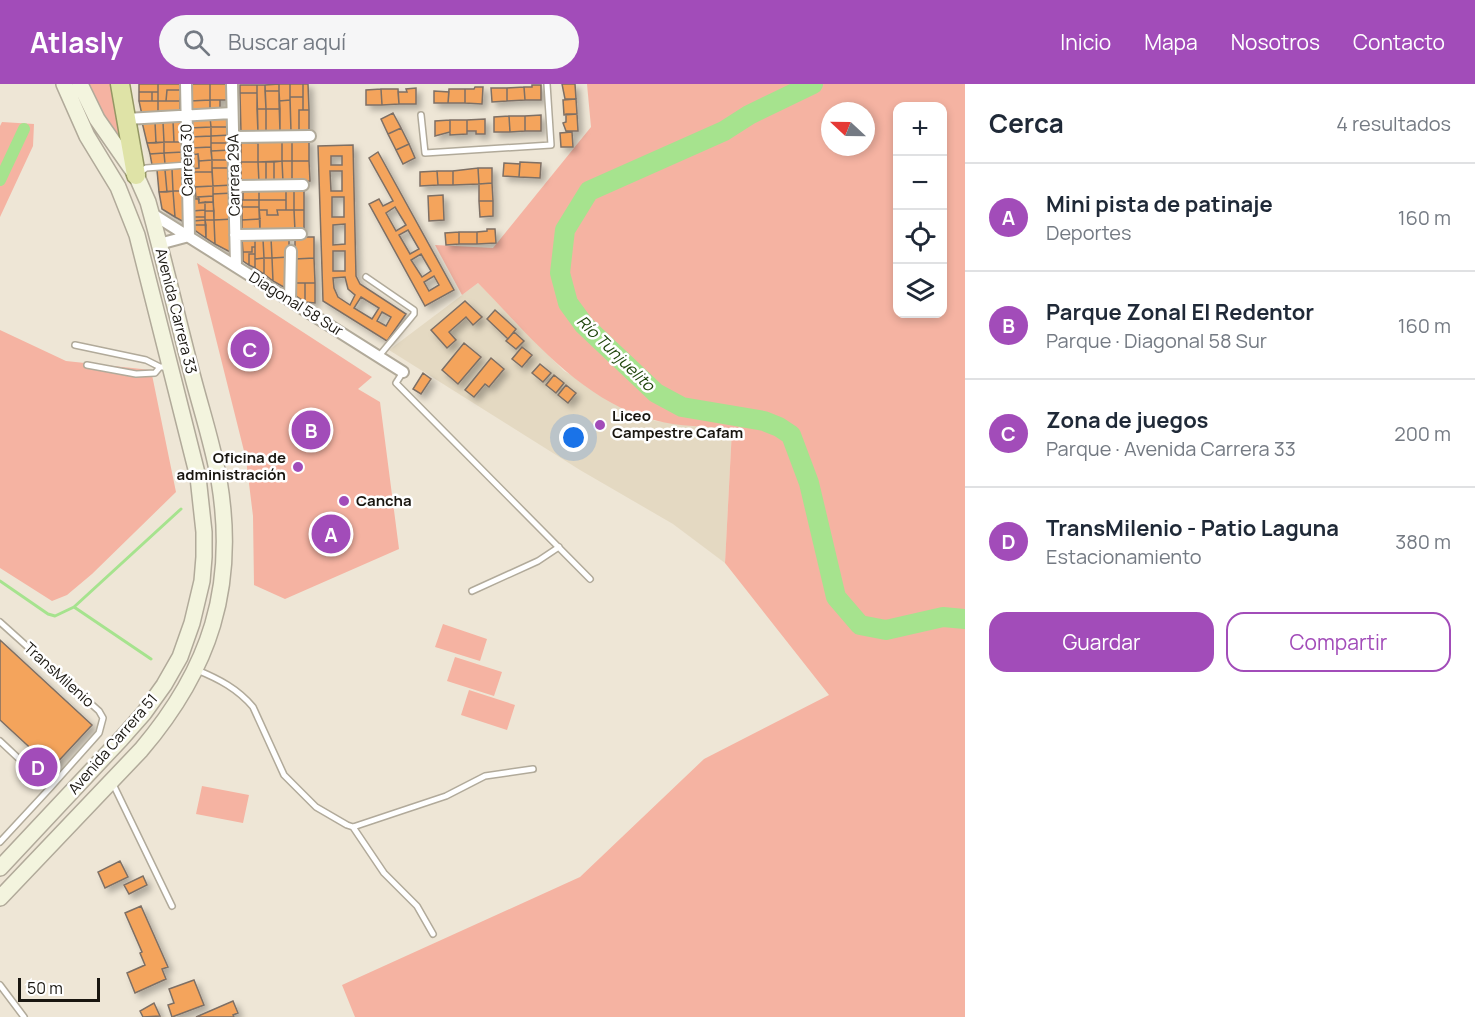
<!DOCTYPE html>
<html lang="es">
<meta charset="utf-8">
<style>
:root{--surface:#fff;--page:#f6f6f7;--text:#1f2937;--muted:#747a83;--line:#e0e1e3;--accent:#a24cb9}
body{margin:0;font-family:Manrope,sans-serif;background:var(--page);color:var(--text)}
.controls{position:absolute;right:18px;top:18px;display:grid;overflow:hidden;border-radius:12px;box-shadow:0 3px 9px #0003}
.controls button{width:54px;height:54px;display:grid;place-items:center;padding:0;border:0;border-bottom:2px solid var(--line);background:var(--surface);color:var(--text);font:30px sans-serif}
.compass{position:absolute;left:821px;top:18px;width:54px;height:54px;border-radius:50%;background:var(--surface);box-shadow:0 3px 9px #0003;rotate:292deg}
.scale{position:absolute;left:18px;bottom:15px;width:82px;box-sizing:border-box;padding-left:6px;border:3px solid #191610;border-top:0;font-size:16px;line-height:21px;white-space:nowrap;color:#191610;-webkit-text-stroke:4px #fff;paint-order:stroke}
.you{position:absolute;left:574px;top:354px;width:21px;height:21px;margin:-15px;border:4px solid #fff;border-radius:50%;background:#1a73e8;box-shadow:0 0 0 9px #1a73e833}
.badge{display:grid;place-items:center;width:39px;height:39px;border-radius:50%;background:var(--accent);color:#fff;font-size:20px;font-weight:700}
.pin{position:absolute;translate:-50% -50%;border:3px solid #fff;box-shadow:0 2px 6px #0006}
.list{margin:0;padding:0;list-style:none}
h2{display:flex;justify-content:space-between;align-items:center;height:78px;margin:0;padding:0 24px;font-size:26px}
h2 small{font-size:20px;font-weight:400;color:var(--muted)}
.list li{display:grid;grid-template-columns:39px 1fr auto;gap:18px;align-items:center;box-sizing:border-box;height:108px;padding:0 24px;border-top:2px solid var(--line)}
.list b{display:block;font-size:22px;white-space:nowrap}
.list p{margin:0;font-size:20px;white-space:nowrap;color:var(--muted)}
.list em{font-size:20px;font-style:normal;color:var(--muted)}
.actions{display:flex;gap:12px;padding:18px 24px}
.actions a{flex:1;padding:14px 0;border:2px solid var(--accent);border-radius:18px;text-align:center;font-size:21px;color:var(--accent)}
.actions .main{background:var(--accent);color:#fff}
.icon{flex:none;width:33px;height:33px;fill:none;stroke:currentColor;stroke-width:2;stroke-linecap:round;stroke-linejoin:round}
.map{position:relative;flex:none;width:965px;height:933px;overflow:hidden}
header{display:flex;align-items:center;gap:36px;box-sizing:border-box;height:84px;padding:0 30px;background:var(--accent);color:#fff}
header strong{font-size:28px}
nav{display:flex;gap:33px;margin-inline-start:auto;font-size:21px}
.search{width:420px;height:54px;background:var(--page);display:flex;align-items:center;gap:15px;box-sizing:border-box;padding:0 21px;border-radius:33px;color:var(--muted);font-size:22px}
main{display:flex}
aside{flex:1;background:var(--surface)}
.map>svg:first-child{display:block}
</style>
<header>
<strong>Atlasly</strong>
<div class="search"><svg class="icon" aria-label="search" viewBox="0 0 24 24"><circle cx="10" cy="10" r="6"/><path d="M15 15l6 6"/></svg>Buscar aquí</div>
<nav><a>Inicio</a><a>Mapa</a><a>Nosotros</a><a>Contacto</a></nav>
</header>
<main>
<div class="map">
<svg width="965" height="933" viewBox="0 0 965 933">
<defs>
<filter id="shadow"><feDropShadow dx="4.5" dy="4.5" stdDeviation="3" flood-color="#0004"/></filter>
</defs>
<rect width="100%" height="100%" fill="#eee6d6"/>
<path fill="#e4d9c2" d="M478,199l86,88 91,50 77,8 -7,134 -52,-39 -93,-54 -191,-120z"/>
<path fill="#f5b3a2" fill-rule="evenodd" d="M88,0h24l3,29 10,33 -14,-17z
M587,0h378v933h-610l-13,-32 238,-108 124,-118 125,-64 -104,-132 7,-134c-24,-3 -54,-2 -78,-9 -74,-20 -124,-84 -176,-137l-16,12 -27,-50 58,3 98,-121zM942,22v208h-44v-208zM830,27h36v36h-36z
M2,38l32,2 -1,22 -33,71v-91z
M197,179l175,114 -14,12 22,13 19,147 -114,50 -31,-14 -1,-69 -7,-57z
M0,246l66,31 85,9 25,122 -84,82 -25,21 -15,6 -52,-33z
M443,540l44,15 -7,22 -45,-14z
M455,573l47,15 -8,24 -47,-15z
M469,606l46,15 -8,25 -46,-15z
M202,702l47,9 -6,28 -47,-9z"/>
<g fill="none" stroke-linecap="round" stroke-linejoin="round">
<path stroke="#a6e38e" stroke-width="3" d="M0,497l48,33 7,2 19,-9 107,-98
M74,523l77,52"/>
<path stroke="#a6e38e" stroke-width="12" d="M0,96l24,-51"/>
<path stroke="#a6e38e" stroke-width="20" d="M813,0l-64,31 -25,16 -135,60 -24,39 -5,43 8,30 16,22 72,68 26,14 82,14 15,6 12,8 18,48 27,114 24,28 26,5 57,-13 22,2"/>
</g>
<path fill="#f4a45c" stroke="#7d6f65" stroke-width="1.5" fill-rule="evenodd" filter="url(#shadow)" d="M139,0h19v8h-19z
M158,0h23v6h-14l-1,11h-8z
M189,0h21v16l-20,1z
M210,0h17l1,16h-18z
M279,0h11v16l-11,1z
M279,0v7h-14v-6z
M290,0h13v13h-13z
M303,0h5l1,26h-6z
M562,0h13l1,15h-11z
M240,1h17v8h-17z
M257,1h8l1,24h-9z
M532,1h9v15h-16l-1,-13h8z
M475,3h8l-1,17 -17,-1v-14h9z
M524,3l1,13 -18,1v-13z
M416,4v16h-17l-1,-12h9l-1,-3z
M491,4h16v13l-15,1z
M381,5h17l1,15 -17,1z
M381,5l1,16h-16v-15z
M449,5h16v14h-17z
M167,6h14l-1,11h-14z
M265,7h14l1,18h-14z
M434,7l15,1 -1,11h-14z
M139,8h13v9h-13z
M152,8h6v9h-6z
M240,9h17l1,40h-17z
M290,13h13v13h-4v21l-8,1z
M576,15l1,15 -13,1 -1,-15z
M210,16h10v11h-10z
M210,16v11l-20,1v-11z
M290,16l1,32h-11l-1,-31z
M139,17h19v13l-16,1z
M158,17h22v13h-22z
M257,25h9v23l-8,1z
M266,25h14v23h-14z
M299,26h10v21h-10z
M393,29l8,15 -13,6 -7,-15z
M566,30h11l1,17h-12l-3,-8 3,-1z
M541,31v16h-16v-15z
M230,32v11h-19l-1,-10z
M509,32h16v15l-15,1z
M509,32l1,16h-16v-15z
M210,33l1,10 -22,1v-10z
M485,35v15h-9v-3h-9v-11z
M450,36h17v14l-17,1z
M450,36v12l-15,4v-15z
M173,37h10v21h-9z
M173,37l1,21h-10l-1,-20z
M142,38h13l1,21h-9z
M155,38h8l1,20 -8,1z
M211,43h19l1,8 -20,1z
M211,43v9l-21,1 -1,-9z
M401,44l8,16 -13,6 -8,-16z
M572,48l1,15h-12l-1,-14z
M231,51v8h-20v-7z
M211,52v11l-21,1v-11z
M309,55v22h-17v-21z
M258,56h24v21l-24,1z
M282,56h10v21h-10z
M164,58h19v10l-19,1z
M164,58v11l-14,1 -3,-11z
M211,59h20v7l-20,1z
M241,59h17v19h-17z
M409,60l6,14 -12,6 -7,-14z
M353,61l3,131 4,8 46,30 -19,27 -64,-40 -5,-155zM331,72h11v9h-11zM330,87h12v20h-11zM332,113h12v20h-12zM345,140v20l-12,1v-20zM333,167h12v20h-12zM345,193l3,12 7,6 -5,10 -12,-8 -4,-9 -1,-10zM361,213l18,11 -7,11 -18,-11zM382,228l9,5 -5,9 -9,-5z
M211,63l1,13 -13,1 -1,-7 -8,1v-7z
M231,66l1,10h-20l-1,-9z
M183,68l1,11 -19,1 -1,-11z
M378,68l76,138 -29,16 -56,-102 10,-5 4,7 10,-5 -24,-43zM395,123l11,18 -10,6 -10,-18zM408,146l11,19 -9,5 -11,-19zM421,170l10,17 -9,6 -11,-17zM434,192l5,9 -10,6 -5,-9z
M164,69l1,11 -13,1 -2,-11z
M198,70l1,14 -8,1 -1,-14z
M212,76v12h-21v-3l8,-1v-7z
M212,76h20v8h-20z
M282,77h10v21h-9z
M282,77l1,21h-9v-20z
M292,77h17l1,20 -18,1z
M241,78h17l1,21h-18z
M258,78h8v21h-7z
M266,78h8v20l-8,1z
M520,78l21,1 -1,15 -21,-1z
M504,79l16,1 -1,13 -16,-1z
M184,84l1,23h-12l-1,-22z
M212,84h20l1,17 -20,1z
M478,84l1,16 -26,1v-14z
M478,84h14v15l-13,1z
M172,85l1,22 -6,1 -2,-22z
M157,86h8l2,22h-8z
M437,87l1,14 -18,1v-14z
M437,87h16v14h-15z
M191,88h21l1,14 -21,1z
M492,99l1,18h-14v-17z
M233,101v8l-20,1v-8z
M213,102v10l-15,1 1,2h-3l-1,-12z
M286,105h8v21h-8z
M286,105v11h-27v-10z
M294,105h10v21h-10z
M243,106h16v10h-16z
M173,107h12l-1,31 -9,-5z
M173,107l2,26 -13,-8 -3,-17z
M233,109l1,26 -20,1 -1,-26z
M443,111l1,25 -15,1 -1,-25z
M213,112v6l-14,1 -1,-6z
M192,115h7v4l6,-1v8l-13,1z
M242,116h17v7h-17z
M259,116h27v10h-9l1,5h-11v-5h-8z
M479,117h14v15l-13,1z
M205,118h8l1,9h-9z
M242,123h17l1,12 -18,1z
M205,126v7h-12l-1,-6z
M259,126h8v5h11l-1,-5h17l1,21 -35,1z
M294,126h10v21h-9z
M205,127h9v9h-9z
M193,133h12v3l-12,1z
M234,135v35l-19,-10 -1,-24z
M260,135v13h-18v-12z
M205,136l1,5h-13v-4z
M205,136h9l1,24 -9,-6z
M193,141h13v13l-13,-9z
M487,145h8l1,14 -19,1v-12l10,-1z
M459,148h18v12h-18z
M459,148v12l-13,1 -1,-12z
M289,153v20l-17,1 -1,-20z
M295,153h19v21l-19,1z
M271,154l1,20h-8l-1,-19z
M242,155h13v8h-3v5h-9z
M255,155h8l1,19 -9,1z
M252,163h3v7h-6v11l-6,-4v-9h9z
M249,170h6v14l-6,-3z
M289,173v33l-16,-9 -1,-23z
M264,174v16l-9,-6v-9z
M264,174h8l1,23 -9,-7z
M314,174l1,25h-19l-1,-24z
M296,199h9v19l-9,-6z
M305,199h10v20l-10,-1z
M465,217l17,16 -9,8 -7,-8 -17,15 7,8 -9,8 -16,-18z
M495,226l21,19 -8,10 -21,-20z
M514,248l10,9 -8,8 -10,-8z
M464,259l17,14 -23,27 -16,-14z
M522,263l10,8 -10,12 -10,-8z
M491,274l13,11 -15,18 -4,-3 -11,13 -9,-7z
M540,280l11,9 -8,9 -11,-9z
M423,289l8,6 -10,15 -8,-5z
M554,291l10,8 -8,10 -10,-8z
M566,301l10,8 -8,10 -10,-8z
M0,556l92,85 -40,43 -52,-48z
M120,777l8,16 -23,11 -7,-16z
M143,792l4,9 -18,9 -5,-9z
M141,822l27,61 -6,2 4,10 -31,14 -8,-20 18,-8 -5,-12 2,-1 -17,-39z
M194,896l10,25 -32,12 -4,-12 6,-2 -5,-14z
M233,917l5,12 -5,2 1,2h-38z
M154,919l6,13 -17,1 -3,-6z"/>
<g fill="none" stroke-linecap="round" stroke-linejoin="round">
<defs>
<path id="service" d="M421,31l4,38 126,-8 -4,-61
M140,89l6,-5 41,-3
M366,193l48,33v4l-35,42
M75,261l71,15 14,7h8
M87,281l49,9 19,-1 5,-6
M403,288l-7,11 194,196
M472,507l66,-30 21,-14
M0,538l99,89 4,7 -4,15 -49,55
M197,586c22,9 41,19 56,37l31,68 32,32 31,18 6,2 93,-31 39,-20 48,-7
M0,657l50,47 -50,54
M113,700l59,122
M353,743l31,46 33,33 16,28
M0,901l24,32"/>
<path id="minor" d="M232,0l4,182
M126,35l106,-6
M233,53l77,-1
M234,102l69,-1
M151,129l252,159
M235,151l66,-1
M159,160l30,-8 -3,-152
M290,217l1,-50"/>
<path id="secondary" d="M0,784l121,-129 23,-26 20,-28 16,-28 12,-34 10,-42 2,-24v-25l-6,-55 -61,-242 -19,-48 -31,-51 -23,-52
M0,814l141,-148c69,-81 96,-163 78,-270 -6,-35 -18,-71 -27,-106 -15,-57 -28,-115 -44,-172l-12,-27 -39,-56 -17,-35"/>
<path id="trunk" d="M120,0l16,91"/>
</defs>
<use href="#service" stroke="#b1aa9a" stroke-width="8"/>
<use href="#minor" stroke="#b1aa9a" stroke-width="14"/>
<use href="#secondary" stroke="#b1aa9a" stroke-width="18"/>
<use href="#trunk" stroke="#949764" stroke-width="21"/>
<use href="#service" stroke="#fff" stroke-width="5"/>
<use href="#minor" stroke="#fff" stroke-width="10"/>
<use href="#secondary" stroke="#f3f4de" stroke-width="15"/>
<use href="#trunk" stroke="#dfe3a7" stroke-width="18"/>
</g>
<g fill="#a24cb9" stroke="#fff" stroke-width="2">
<circle cx="600" cy="341" r="6"/>
<circle cx="298" cy="383" r="6"/>
<circle cx="344" cy="417" r="6"/>
</g>
<g text-anchor="middle" stroke-width="5" stroke-linejoin="round" paint-order="stroke">
<g font-size="15" fill="#191610" stroke="#fff">
<text transform="translate(187 76) rotate(-91)" y="5">Carrera 30</text>
<text transform="translate(234 91) rotate(-91)" y="5">Carrera 29A</text>
<text transform="translate(296 220) rotate(32)" y="5">Diagonal 58 Sur</text>
<text transform="translate(176 227) rotate(76)" y="5">Avenida Carrera 33</text>
<text transform="translate(59 591) rotate(42)" y="5">TransMilenio</text>
<text transform="translate(113 660) rotate(-49)" y="5">Avenida Carrera 51</text>
</g>
<g font-size="15" font-weight="bold" fill="#191610" stroke="#fff" text-anchor="start">
<text x="612" y="337">Liceo<tspan x="612" dy="17">Campestre Cafam</tspan></text>
<text x="286" y="379" text-anchor="end">Oficina de<tspan x="286" dy="17">administración</tspan></text>
<text x="356" y="422">Cancha</text>
</g>
<g font-size="16" font-style="italic" fill="#1e450a" stroke="#fff">
<text transform="translate(616 269) rotate(44)" y="6">Río Tunjuelito</text>
</g>
</g>
</svg>
<div class="controls">
<button>+</button>
<button>−</button>
<button><svg class="icon" aria-label="locate" viewBox="0 0 24 24"><circle cx="12" cy="12" r="6"/><path d="M12 2v4M12 18v4M2 12h4M18 12h4"/></svg></button>
<button><svg class="icon" aria-label="layers" viewBox="0 0 24 24"><path d="M12 4l9 5-9 5-9-5zM3 14l9 5 9-5"/></svg></button>
</div>
<svg class="compass" viewBox="-18 -18 36 36"><path d="M0-13l5 13h-10z" fill="#e53935"/><path d="M0 13l5-13h-10z" fill="#747a83"/></svg>
<div class="scale">50 m</div>
<div class="you"></div>
<div class="pin badge" style="left:331px;top:450px">A</div>
<div class="pin badge" style="left:311px;top:346px">B</div>
<div class="pin badge" style="left:250px;top:265px">C</div>
<div class="pin badge" style="left:38px;top:683px">D</div>
</div>
<aside>
<h2>Cerca<small>4 resultados</small></h2>
<ul class="list">
<li><span class="badge">A</span><div><b>Mini pista de patinaje</b><p>Deportes</p></div><em>160 m</em></li>
<li><span class="badge">B</span><div><b>Parque Zonal El Redentor</b><p>Parque · Diagonal 58 Sur</p></div><em>160 m</em></li>
<li><span class="badge">C</span><div><b>Zona de juegos</b><p>Parque · Avenida Carrera 33</p></div><em>200 m</em></li>
<li><span class="badge">D</span><div><b>TransMilenio - Patio Laguna</b><p>Estacionamiento</p></div><em>380 m</em></li>
</ul>
<div class="actions"><a class="main">Guardar</a><a>Compartir</a></div>
</aside>
</main>
